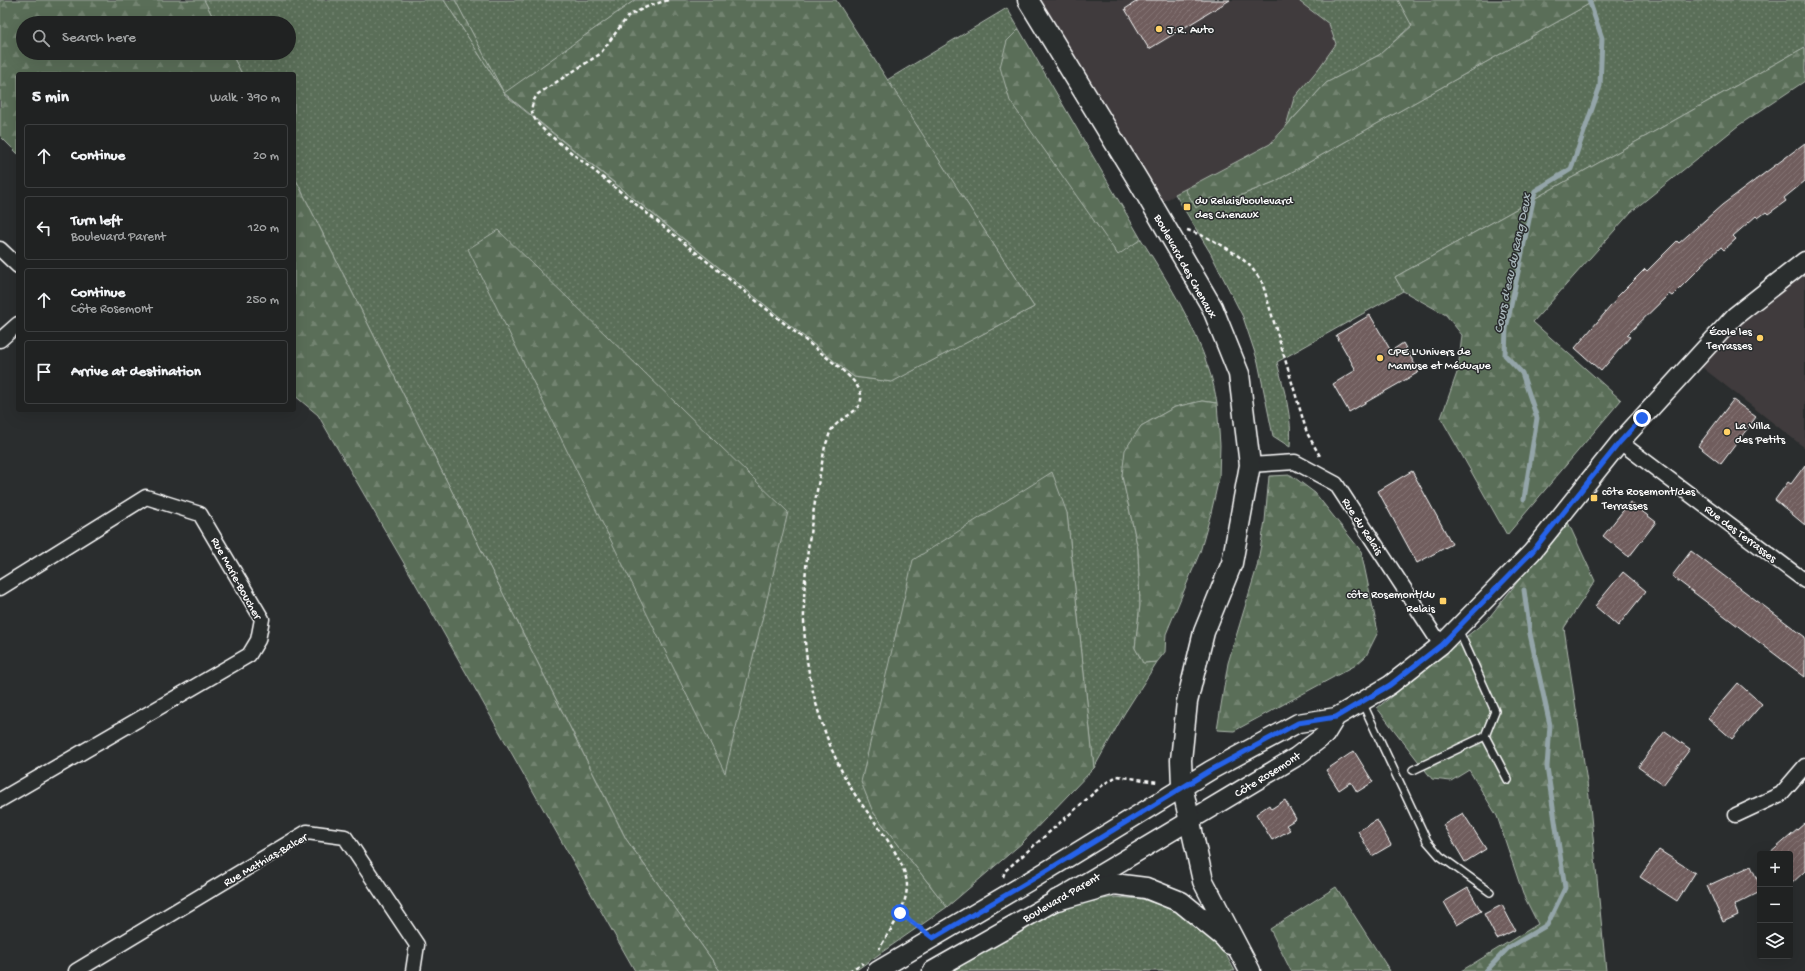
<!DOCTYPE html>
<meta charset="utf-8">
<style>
:root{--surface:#202222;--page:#282a2a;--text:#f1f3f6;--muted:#a2a4a5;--line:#3d3f40}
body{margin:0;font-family:"Gochi Hand",sans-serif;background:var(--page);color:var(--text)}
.controls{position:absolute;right:12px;bottom:12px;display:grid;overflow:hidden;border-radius:4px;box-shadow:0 4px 16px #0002}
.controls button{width:36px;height:36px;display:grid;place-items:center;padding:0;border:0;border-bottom:1px solid var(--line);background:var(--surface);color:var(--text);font:20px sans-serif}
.stop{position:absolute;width:12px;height:12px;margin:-9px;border:3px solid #2563eb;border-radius:50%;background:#fff}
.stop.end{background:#2563eb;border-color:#fff;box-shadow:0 1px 4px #0008}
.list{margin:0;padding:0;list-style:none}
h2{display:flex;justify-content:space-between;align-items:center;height:52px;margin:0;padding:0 16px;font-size:17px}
h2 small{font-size:13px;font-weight:400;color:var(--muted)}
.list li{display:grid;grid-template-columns:26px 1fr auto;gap:12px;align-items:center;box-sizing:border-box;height:64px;margin:0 8px 8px;padding:0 8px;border:1px solid var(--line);border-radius:4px}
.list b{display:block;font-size:15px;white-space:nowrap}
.list p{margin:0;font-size:13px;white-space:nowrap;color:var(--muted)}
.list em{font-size:13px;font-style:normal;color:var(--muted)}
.icon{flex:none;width:22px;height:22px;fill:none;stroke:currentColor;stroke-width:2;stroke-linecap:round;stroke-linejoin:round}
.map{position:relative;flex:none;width:1805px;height:971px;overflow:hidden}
.search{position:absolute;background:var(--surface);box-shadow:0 4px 16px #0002;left:16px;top:16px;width:280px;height:44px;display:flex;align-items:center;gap:10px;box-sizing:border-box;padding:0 14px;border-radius:22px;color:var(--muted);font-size:15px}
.panel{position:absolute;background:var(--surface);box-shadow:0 4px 16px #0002;left:16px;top:72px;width:280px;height:340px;border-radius:4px}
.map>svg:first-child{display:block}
</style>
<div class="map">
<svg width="1805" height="971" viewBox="0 0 1805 971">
<defs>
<pattern id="grass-dots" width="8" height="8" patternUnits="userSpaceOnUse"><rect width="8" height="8" fill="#5a6e58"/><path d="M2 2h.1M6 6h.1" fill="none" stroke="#738471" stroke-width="1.8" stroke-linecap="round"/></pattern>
<pattern id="forest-firs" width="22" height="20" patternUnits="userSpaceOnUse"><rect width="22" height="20" fill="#5a6e58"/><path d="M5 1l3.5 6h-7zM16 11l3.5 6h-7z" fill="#738471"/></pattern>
<pattern id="building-hatch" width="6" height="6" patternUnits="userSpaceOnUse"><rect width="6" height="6" fill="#705d5d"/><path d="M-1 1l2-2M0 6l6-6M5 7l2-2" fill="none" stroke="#857575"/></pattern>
</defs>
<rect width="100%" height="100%" fill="#2a2d2e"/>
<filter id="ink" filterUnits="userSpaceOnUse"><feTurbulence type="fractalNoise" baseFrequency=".025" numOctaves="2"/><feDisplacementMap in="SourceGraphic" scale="8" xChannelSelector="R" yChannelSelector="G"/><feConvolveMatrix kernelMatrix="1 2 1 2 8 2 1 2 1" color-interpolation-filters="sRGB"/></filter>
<g filter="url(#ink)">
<path fill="#3f3b3c" d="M1028,0h271l1,2 29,22 7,20 -17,24 -25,30 -8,28 -16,18 -117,63z
M1805,262v186l-111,-87z"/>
<path fill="url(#grass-dots)" stroke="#acb6ac" d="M204,0h240l57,88 -46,-88h180l-131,94 350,283 37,5 143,-75 -147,-227 120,-72 12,21 -12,12 111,213 23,-15c26,41 53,84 68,131 4,11 6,22 8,33l-15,-2 -27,6 -34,19 -19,50 16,73 2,56 -5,43 9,15 13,-1 -33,52 -30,54 -27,-255 -194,299 74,95 -92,64h-135l-94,-132 -332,-663v-102h-52l-11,-21h58v-30h-73z
M1299,0h99l14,25 -33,30 -53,28 -40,43 8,-28 25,-30 17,-24 -7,-20 -29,-22z
M1596,0h209v47l-410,230 8,14 -126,71c7,28 16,56 13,85l-17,-11 -15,-74 -15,-45 -32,-63 -36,-60 10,-5 11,18 15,-9 18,2 45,-18z
M1114,897l28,2 39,13 40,34 14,25h-288l108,-63z"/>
<path fill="url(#forest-firs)" stroke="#acb6ac" d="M0,0h204l12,23h-193v30h208l11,21h-224v80l-18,-18z
M444,0h11l49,93 131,-93h201l198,307 -142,75 -38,-5 -350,-284z
M1398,0h198l-322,182 -45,18 -18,-2 -15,10 -11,-19 85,-45 56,-61 53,-28 33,-29z
M1019,29l122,210 -23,16 -108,-154 -10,-34 7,-26z
M1805,47v34l-66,44 -108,87 -98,110 88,78 -114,135 -66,-117 17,-48 4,-35 -16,-20 -43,-24 -8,-14z
M294,176l332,663 94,132h-85l-230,-406 -87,-150 -24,-20z
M498,230l290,282 -63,261 -257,-524z
M1202,401l15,2 3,42 -1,33 -8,35 -11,39 -34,82 -1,18 -8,10 -14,1 -8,-15 5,-43 -2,-56 -16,-73 3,-26 16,-24 34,-19z
M1052,472l15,41 27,255 -72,75 -75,64 -74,-95 -12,-30 52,-222z
M1291,475l24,18 46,58 17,81 -12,24 -10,9 -122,66 -17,-1 11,-67 29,-96 8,-46 4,-45z
M1567,520l28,61 -31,47 25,168 17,175h-145l77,-47 -15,-30 -26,-78 -28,-46 -18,11 -19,-2 -55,-71 110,-88z
M1336,887l54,84h-99l-21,-42z"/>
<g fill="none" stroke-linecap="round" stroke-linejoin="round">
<path stroke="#94a5a9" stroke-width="5" d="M1524,499l13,-81 -15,-45 -17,-18 1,-26 29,-138 36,-22 29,-83 2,-48 -13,-38
M1486,971l22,-23 39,-23 18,-37 -18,-121 3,-42 -20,-91 -6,-44"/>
</g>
<path fill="url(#building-hatch)" stroke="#fff" d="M1139,0h91l-81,49 -24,-40z
M1805,143v38l-21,17 2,3 -18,13 -2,-2 -8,6 -2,-2 -23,20 3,3 -12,11 -3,-3 -20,18 1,1 -30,30 -3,-2 -42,41 3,2 -29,34 -26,-23 41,-48 -1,-1 30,-30 2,2 30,-30 2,2 43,-38z
M1370,315l21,36 12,-8 16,29 -70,40 -16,-28 23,-14 -20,-35z
M1733,400l23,17 -35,47 -23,-18z
M1805,465v60l-30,-25 13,-18 3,2z
M1412,471l40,73 -35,19 -39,-72z
M1630,502l26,20 -27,35 -26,-21z
M1691,551l114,86v40l-133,-101z
M1623,572l23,19 -28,35 -23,-20z
M1738,683l24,21 -30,35 -24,-21z
M1665,731l25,18 -27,36 -25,-18z
M1354,751l19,31 -16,10 -6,-10 -12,8 -13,-20z
M1285,800l11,19 -10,6 4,5 -18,10 -16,-26 13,-9 2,4z
M1463,813l23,36 -21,13 -22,-37z
M1377,820l14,25 -19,11 -14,-25z
M1805,823v48l-15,14v-31h-21z
M1659,850l36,23 -18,28 -37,-24z
M1751,866l9,20v6l-26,13 4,10 -15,7 -16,-36z
M1468,888l13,23 -24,14 -13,-23z
M1502,905l13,25 -18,9 -13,-25z"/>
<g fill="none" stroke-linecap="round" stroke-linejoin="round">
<defs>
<path id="service" d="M1362,702l65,139 13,15 50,36
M1485,736l23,44
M1413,770l72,-34 10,-25 -37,-82"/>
<path id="minor" d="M0,249l18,17
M0,340l18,-16
M1620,442l185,139
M1250,465l45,-3 41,22 105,161
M0,588l146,-91 54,17 62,105 -4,21 -9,15 -249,145
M1736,815l45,-21 24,-28
M76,971l231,-139 38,5 72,108 -4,26"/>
<path id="tertiary" d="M877,971l161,-95 173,-106 87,-47 38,-6 54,-32 51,-40 91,-93 88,-110 115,-126 70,-55
M932,971l125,-71 239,-143 29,-22 11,-18"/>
<path id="secondary" d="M1028,0l111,182 73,125 27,67 11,91 -18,98 -28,69 -17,70 -6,58 1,26 21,95 47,90
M1057,900l57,-16 32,4 35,14 43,35 6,7"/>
</defs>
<use href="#service" stroke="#fff" stroke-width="10"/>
<use href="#minor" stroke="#fff" stroke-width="17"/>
<use href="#tertiary" stroke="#fff" stroke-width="21"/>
<use href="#secondary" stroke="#fff" stroke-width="23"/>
<path stroke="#fff" stroke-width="2.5" stroke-dasharray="4 3" stroke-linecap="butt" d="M668,0l-19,6 -21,10 -28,38 -62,40c-13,16 -3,28 9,39l293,235c12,11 32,27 14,43 -7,6 -16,10 -22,18 -3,4 -4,11 -7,17 -14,79 -31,157 -14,237 8,36 21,73 40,105 15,26 56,69 56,98 -1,24 -17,44 -28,63
M1187,230c22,7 45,19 62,35 5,5 9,12 13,17l45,151 14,25
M1003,877l2,-6 99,-87 13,-8 41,6
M900,913l18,14
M849,971l14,-8"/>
<use href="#service" stroke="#2a2d2e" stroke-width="7"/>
<use href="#minor" stroke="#2a2d2e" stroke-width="14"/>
<use href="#tertiary" stroke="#2a2d2e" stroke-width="18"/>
<use href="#secondary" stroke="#2a2d2e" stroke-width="20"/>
</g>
</g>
<g fill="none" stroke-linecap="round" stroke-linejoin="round" filter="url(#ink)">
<path stroke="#2563eb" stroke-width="5" d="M900,913l33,25 105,-62 173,-106 87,-47 38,-6 54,-32 51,-40 91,-93 88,-110 22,-24"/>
</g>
<g fill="#ffd166" stroke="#2a2d2e" stroke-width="1.5">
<circle cx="1159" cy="29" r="4"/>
<rect x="1183" y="203" width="8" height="8" rx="2"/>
<circle cx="1760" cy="338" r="4"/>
<circle cx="1380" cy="358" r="4"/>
<circle cx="1727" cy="432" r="4"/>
<rect x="1590" y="494" width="8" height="8" rx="2"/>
<rect x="1439" y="597" width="8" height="8" rx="2"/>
</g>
<g text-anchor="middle" stroke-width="3" stroke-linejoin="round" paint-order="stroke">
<g font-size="12" fill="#fff" stroke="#2a2d2e" text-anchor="start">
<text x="1167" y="33">J.R. Auto</text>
<text x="1195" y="204">du Relais/boulevard<tspan x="1195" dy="14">des Chenaux</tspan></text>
<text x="1752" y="335" text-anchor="end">École les<tspan x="1752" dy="14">Terrasses</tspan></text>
<text x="1388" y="355">CPE L'Univers de<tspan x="1388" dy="14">Mamuse et Méduque</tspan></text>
<text x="1735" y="429">La Villa<tspan x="1735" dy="14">des Petits</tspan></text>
<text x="1602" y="495">côte Rosemont/des<tspan x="1602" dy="14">Terrasses</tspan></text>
<text x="1435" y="598" text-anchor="end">côte Rosemont/du<tspan x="1435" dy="14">Relais</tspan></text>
</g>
<g font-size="12" fill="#fff" stroke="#2a2d2e">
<text transform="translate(1186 266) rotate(61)" y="4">Boulevard des Chenaux</text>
<text transform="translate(1363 526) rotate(57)" y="4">Rue du Relais</text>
<text transform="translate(1741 533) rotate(37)" y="4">Rue des Terrasses</text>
<text transform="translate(237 578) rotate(61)" y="4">Rue Marie-Boucher</text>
<text transform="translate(1267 774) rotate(-32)" y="4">Côte Rosemont</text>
<text transform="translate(265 859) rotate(-30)" y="4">Rue Mathias-Balcer</text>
<text transform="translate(1061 897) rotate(-30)" y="4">Boulevard Parent</text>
</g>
<g font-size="13" font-style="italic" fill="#a6b4b8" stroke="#2a2d2e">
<text transform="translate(1511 263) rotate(-78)" y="5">Cours d'eau du Rang Deux</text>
</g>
</g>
</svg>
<div class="controls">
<button>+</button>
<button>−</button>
<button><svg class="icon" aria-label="layers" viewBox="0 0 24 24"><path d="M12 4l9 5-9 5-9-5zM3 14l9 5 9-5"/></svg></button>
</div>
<div class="stop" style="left:900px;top:913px"></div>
<div class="stop end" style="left:1642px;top:418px"></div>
<div class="search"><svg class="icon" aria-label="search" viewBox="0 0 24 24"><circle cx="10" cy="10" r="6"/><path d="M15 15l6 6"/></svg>Search here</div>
<section class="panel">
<h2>5 min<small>Walk · 390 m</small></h2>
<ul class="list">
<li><svg class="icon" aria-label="ahead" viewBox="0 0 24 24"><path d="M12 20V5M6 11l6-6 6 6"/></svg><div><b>Continue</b></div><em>20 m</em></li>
<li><svg class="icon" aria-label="left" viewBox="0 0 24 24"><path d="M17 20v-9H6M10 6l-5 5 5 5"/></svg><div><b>Turn left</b><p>Boulevard Parent</p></div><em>120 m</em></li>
<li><svg class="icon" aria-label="ahead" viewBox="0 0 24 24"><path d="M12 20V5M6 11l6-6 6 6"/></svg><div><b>Continue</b><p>Côte Rosemont</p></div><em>250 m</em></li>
<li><svg class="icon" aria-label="arrive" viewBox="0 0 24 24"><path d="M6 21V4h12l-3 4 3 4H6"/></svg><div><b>Arrive at destination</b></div></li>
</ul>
</section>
</div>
